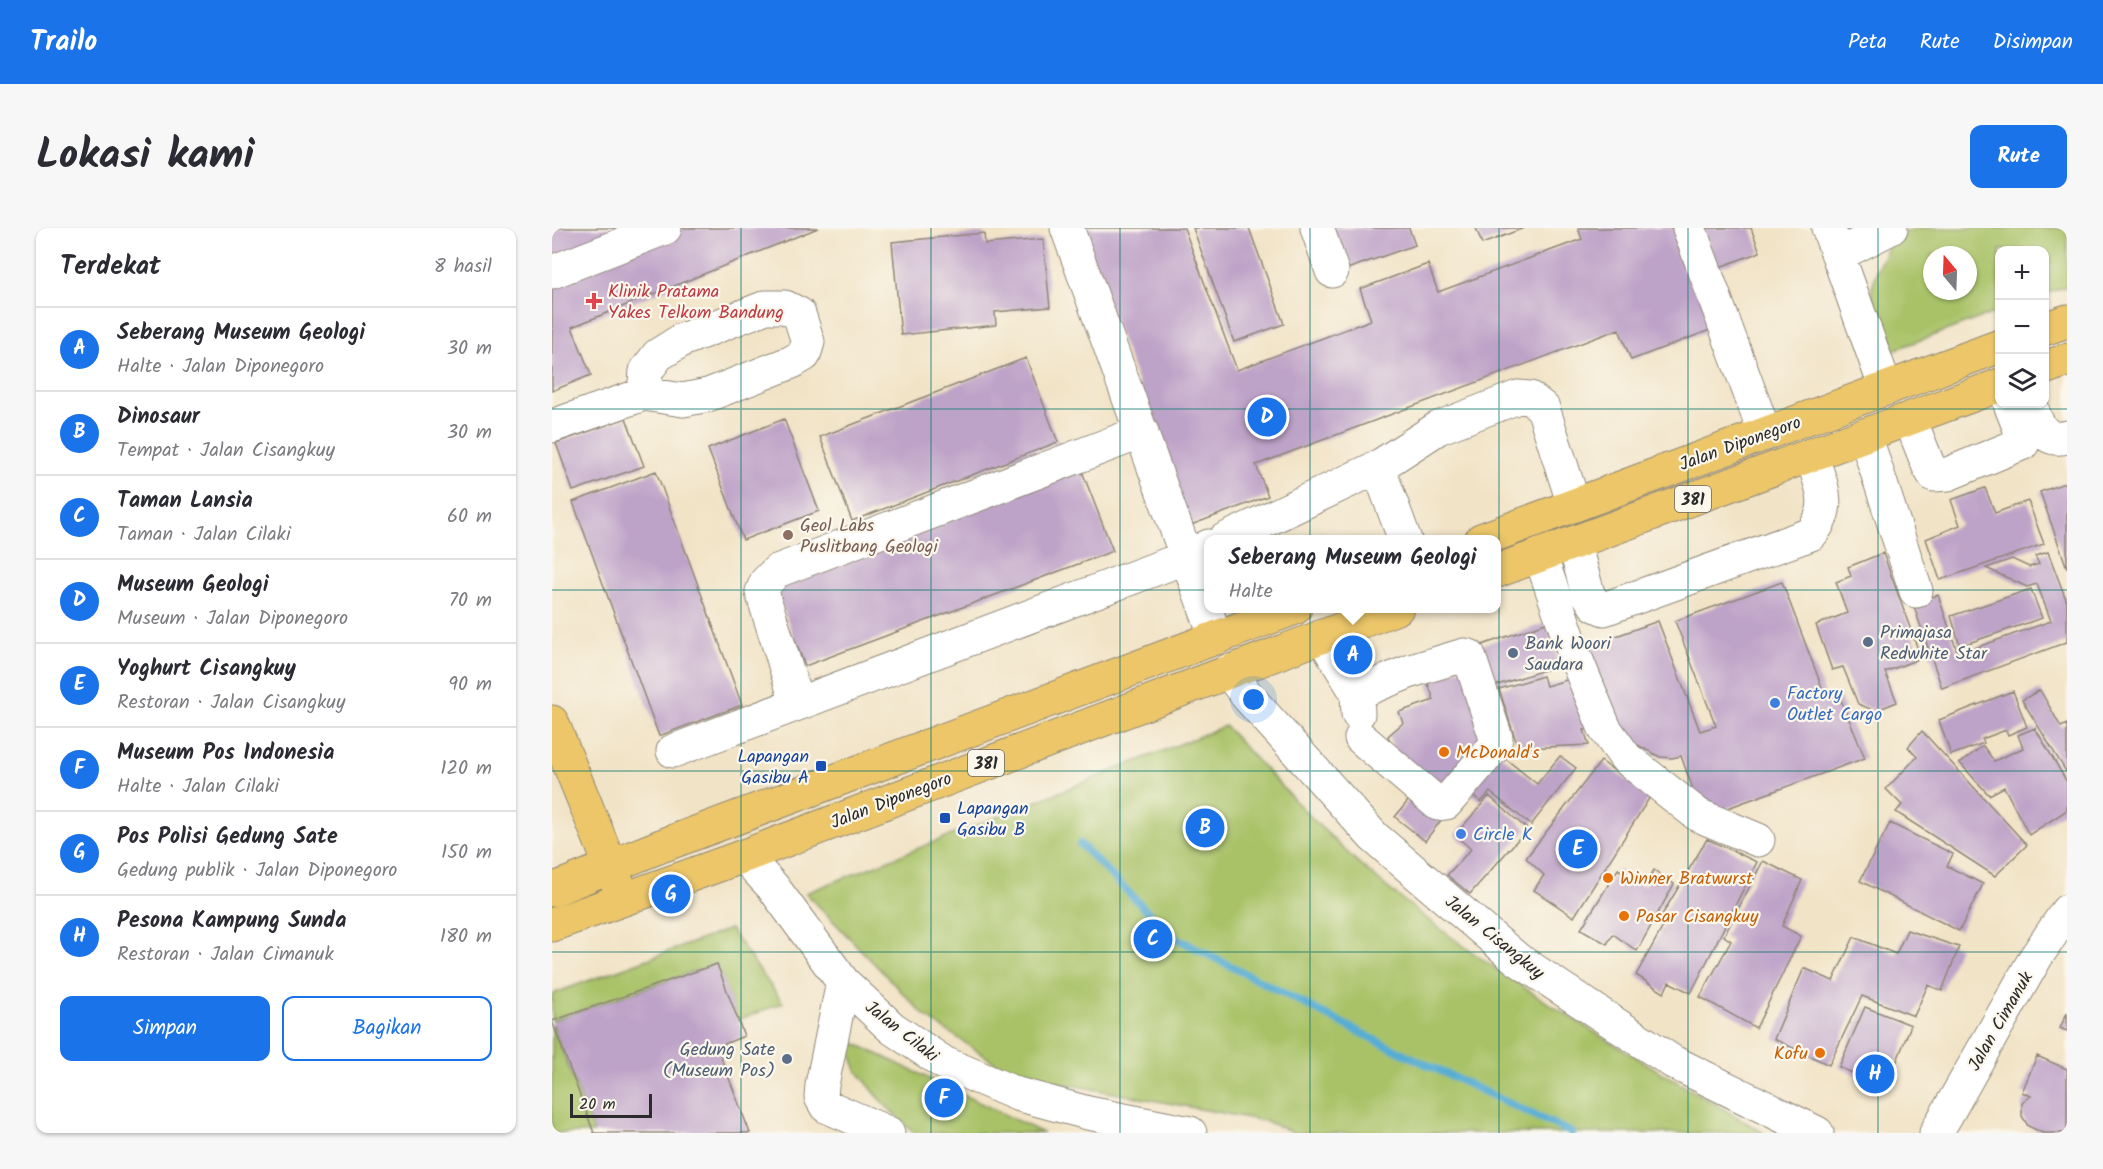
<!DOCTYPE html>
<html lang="id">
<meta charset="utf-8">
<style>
:root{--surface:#fff;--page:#f7f7f7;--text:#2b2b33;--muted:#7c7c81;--line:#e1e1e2;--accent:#1a73e8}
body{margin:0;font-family:Kalam,sans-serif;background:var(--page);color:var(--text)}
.controls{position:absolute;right:18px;top:18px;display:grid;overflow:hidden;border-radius:12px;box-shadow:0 2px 4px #0004}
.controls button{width:54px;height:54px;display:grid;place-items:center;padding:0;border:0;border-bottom:2px solid var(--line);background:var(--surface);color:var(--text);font:30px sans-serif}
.compass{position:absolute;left:1371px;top:18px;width:54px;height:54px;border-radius:50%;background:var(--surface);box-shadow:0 2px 4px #0004;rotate:341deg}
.scale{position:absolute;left:18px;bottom:15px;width:82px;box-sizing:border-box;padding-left:6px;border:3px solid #2b2b2b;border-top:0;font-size:16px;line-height:21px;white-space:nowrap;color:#2b2b2b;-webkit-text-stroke:4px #fbf7ec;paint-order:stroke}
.you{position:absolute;left:702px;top:472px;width:21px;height:21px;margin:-15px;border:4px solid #fff;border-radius:50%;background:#1a73e8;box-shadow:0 0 0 9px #1a73e833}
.badge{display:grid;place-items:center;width:39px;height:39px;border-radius:50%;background:var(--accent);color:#fff;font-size:20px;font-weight:700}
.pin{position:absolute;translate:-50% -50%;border:3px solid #fff;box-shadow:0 2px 6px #0006}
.popup{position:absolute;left:652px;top:307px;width:297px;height:78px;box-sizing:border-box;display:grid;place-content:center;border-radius:12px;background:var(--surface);filter:drop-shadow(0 2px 4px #0005);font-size:20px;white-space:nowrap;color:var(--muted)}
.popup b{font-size:22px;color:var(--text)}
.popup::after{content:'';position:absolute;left:50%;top:100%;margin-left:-12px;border:12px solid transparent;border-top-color:var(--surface)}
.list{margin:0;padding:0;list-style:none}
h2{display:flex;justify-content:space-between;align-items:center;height:78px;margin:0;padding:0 24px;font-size:26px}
h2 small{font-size:20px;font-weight:400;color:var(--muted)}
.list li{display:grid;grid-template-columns:39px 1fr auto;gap:18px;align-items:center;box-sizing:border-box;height:84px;padding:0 24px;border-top:2px solid var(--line)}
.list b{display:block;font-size:22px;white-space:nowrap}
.list p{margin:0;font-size:20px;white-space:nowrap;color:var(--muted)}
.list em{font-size:20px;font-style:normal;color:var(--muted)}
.actions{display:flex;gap:12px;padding:18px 24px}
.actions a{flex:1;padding:14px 0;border:2px solid var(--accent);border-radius:12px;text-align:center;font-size:21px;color:var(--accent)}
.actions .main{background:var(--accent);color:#fff}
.icon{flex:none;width:33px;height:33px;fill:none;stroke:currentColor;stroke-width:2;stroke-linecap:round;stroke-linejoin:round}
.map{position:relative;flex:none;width:1515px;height:905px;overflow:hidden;border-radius:12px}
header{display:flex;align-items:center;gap:36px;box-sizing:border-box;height:84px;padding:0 30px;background:var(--accent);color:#fff}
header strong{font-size:28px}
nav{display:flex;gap:33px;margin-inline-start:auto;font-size:21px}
.intro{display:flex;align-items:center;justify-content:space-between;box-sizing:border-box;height:144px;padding:0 36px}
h1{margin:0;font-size:42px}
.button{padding:15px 27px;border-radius:12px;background:var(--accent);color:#fff;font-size:21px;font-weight:700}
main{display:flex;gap:36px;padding:0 36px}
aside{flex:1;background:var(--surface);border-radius:12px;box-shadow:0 2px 4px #0004}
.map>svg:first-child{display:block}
</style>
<header>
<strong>Trailo</strong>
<nav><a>Peta</a><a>Rute</a><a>Disimpan</a></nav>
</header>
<div class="intro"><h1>Lokasi kami</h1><a class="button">Rute</a></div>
<main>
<aside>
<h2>Terdekat<small>8 hasil</small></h2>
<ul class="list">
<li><span class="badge">A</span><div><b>Seberang Museum Geologi</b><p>Halte · Jalan Diponegoro</p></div><em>30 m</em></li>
<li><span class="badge">B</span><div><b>Dinosaur</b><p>Tempat · Jalan Cisangkuy</p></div><em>30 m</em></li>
<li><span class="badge">C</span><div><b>Taman Lansia</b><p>Taman · Jalan Cilaki</p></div><em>60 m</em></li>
<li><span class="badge">D</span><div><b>Museum Geologi</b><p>Museum · Jalan Diponegoro</p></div><em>70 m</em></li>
<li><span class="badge">E</span><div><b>Yoghurt Cisangkuy</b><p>Restoran · Jalan Cisangkuy</p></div><em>90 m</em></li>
<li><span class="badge">F</span><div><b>Museum Pos Indonesia</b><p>Halte · Jalan Cilaki</p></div><em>120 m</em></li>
<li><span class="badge">G</span><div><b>Pos Polisi Gedung Sate</b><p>Gedung publik · Jalan Diponegoro</p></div><em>150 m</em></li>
<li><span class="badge">H</span><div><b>Pesona Kampung Sunda</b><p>Restoran · Jalan Cimanuk</p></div><em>180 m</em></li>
</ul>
<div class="actions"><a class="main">Simpan</a><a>Bagikan</a></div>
</aside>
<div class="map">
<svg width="1515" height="905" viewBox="0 0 1515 905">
<rect width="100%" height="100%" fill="#fbf7ec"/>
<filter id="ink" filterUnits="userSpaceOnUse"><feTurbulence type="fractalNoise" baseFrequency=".0167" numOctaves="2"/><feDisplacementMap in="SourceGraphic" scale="12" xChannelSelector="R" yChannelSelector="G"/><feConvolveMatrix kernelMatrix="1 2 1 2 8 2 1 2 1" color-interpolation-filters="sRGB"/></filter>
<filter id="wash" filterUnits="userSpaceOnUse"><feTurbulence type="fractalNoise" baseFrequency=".008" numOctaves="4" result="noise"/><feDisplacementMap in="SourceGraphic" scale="24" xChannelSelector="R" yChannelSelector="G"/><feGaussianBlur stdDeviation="1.35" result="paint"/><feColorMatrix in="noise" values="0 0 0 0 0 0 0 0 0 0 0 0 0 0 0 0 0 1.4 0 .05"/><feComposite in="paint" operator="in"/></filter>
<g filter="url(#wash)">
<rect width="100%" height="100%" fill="#f1e3c6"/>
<path fill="#a9c267" stroke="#6a7649" stroke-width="1.5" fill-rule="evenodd" d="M1365,0h150v58l-22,8 -1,-44h-44l-1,61 -108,40 -20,-59 6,-23 12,-23 18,-14zM1380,27h36v36h-36z
M673,498c57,61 112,123 178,174 112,90 238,160 361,233h-469l-30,-12 -253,-47 -87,-58 -119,-123z
M178,701l53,74 -45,17 -22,-56 -164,57v-27z
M0,796l42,109h-42z
M294,811l197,94h-129l-31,-30 -26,-32z"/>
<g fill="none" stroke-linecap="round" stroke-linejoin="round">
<path stroke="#57add3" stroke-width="8" d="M528,616l92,92 205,105 195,92"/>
</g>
<g id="blocks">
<path fill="#bea3c8" d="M0,0h93l-93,36z
M121,0h145l-246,99 19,48 -39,16v-115z
M528,0h104l53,142 134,-50 -11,-31 68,-25 10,28 144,-53 -4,-11h103l37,99 -87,33 -12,-31 -363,136 12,31 -77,29z
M641,0h56l35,96 -50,18z
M780,0h77l6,17 -68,24z
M924,0h48l-42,16z
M1150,0h49l9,24 -43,16z
M432,5l1,11 58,-5 7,68 -55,5 1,13 -95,10 -9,-93z
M474,130l32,84 -206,79 -32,-84z
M74,190l18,48 -71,25 -17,-48z
M232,191l35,92 -76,29 -35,-91z
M528,238l33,85 -308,115 -33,-86z
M104,243l86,234 -83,31 -86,-234z
M1515,254v86l-27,-76z
M1433,260l10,25 33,-12 16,43 -104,36 -14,-41 34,-14 -9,-25z
M1496,324l19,50v40l-125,46 -29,-84 25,-9 20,59 93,-33 -14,-37 -10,3 -41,-19 26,-9 17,8 10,-3 -4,-8z
M1331,325l38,105 -36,14 12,30 -22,9 -17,-7 -15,-37 -11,3 -16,-45 31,-12 -11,-31 15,-6 -3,-9z
M1230,354l44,116 12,-5 27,65 -162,59 -22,-61 -9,2 -12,-1 -30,-16 -50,-92 78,-28 42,110 16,-5 -41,-105z
M1479,361l11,29 -82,28 -9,-30z
M994,395l14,42 -75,24 -12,-41z
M919,437l26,83 -72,93 -30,-24 17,-21 -24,-60 15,-13 -4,-11 35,-12 -7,-19z
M991,448l3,10 24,-7 20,50 -6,1 5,15 -64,3 -7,-1 -19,-58z
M1488,462l21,37 6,-3v49l-45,-73z
M1461,463l14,36 -19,8 -2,-5 -24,9 2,4 -33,12 -12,-35z
M1483,500l32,54v28l-38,25 -25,-48 -15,8 -29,-32 23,-17 11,15 29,-13 -5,-13z
M1370,503l105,114 -32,31 -99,-64 6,-7 -16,-16 31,-32 -9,-10z
M945,524l40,32 23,-28 16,12 -45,57 -41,-33 -9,10 -14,-12z
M1049,533l49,36 -76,120 -40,-27 10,-15 -18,-17z
M937,568l38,33 -57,65 -23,-19 24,-26 -16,-14z
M1338,595l63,31 -6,12 36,18 -24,47 -99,-50z
M1155,611l50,23 -66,131 -22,-11 -5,11 -28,-18 29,-52 -6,-3z
M1211,633l39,19 -20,46 19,10 -45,92 -56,-31 31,-56 -7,-5z
M1066,641l26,17 10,-16 20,14 -37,67 -24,-17 -6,10 -26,-15z
M1355,702l52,17 -17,44 -14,-6 -14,31 -52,-20 -33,69 -55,-26 30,-71 29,13 21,-44 42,17z
M165,736l27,72 -27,11 33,86h-156l-42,-112z
M1313,779l46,18 -25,64 -47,-22z
M1515,785v18l-7,-3z
M1485,828l30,13v64h-24l-15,-7 -6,-10v-13l9,-7 -9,-4z"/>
</g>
</g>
<g filter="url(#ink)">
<use href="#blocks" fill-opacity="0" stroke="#8e8778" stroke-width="1.5"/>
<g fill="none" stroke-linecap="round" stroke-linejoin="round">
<defs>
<path id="minor" d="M515,0l149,410
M765,0l15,43
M1137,0l76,206
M1276,0l10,27
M0,44l113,-44
M1334,161l-48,-134 53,-27
M1479,176c5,20 13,39 36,33
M1358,191l19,48 5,8 14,-1 75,-31v-6l-13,-33
M0,198l92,-32 39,6 25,-5 84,-33 12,-7 4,-13 -9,-28 -14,-7h-19l-84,33 -24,15 -12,16 -2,23
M1313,207l51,156
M672,312l154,-73
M853,312l-27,-73 60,-39 80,-31 12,1 13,10 31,97
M1022,315l14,51 7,11 9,4 207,-75c23,-28 10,-49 0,-79
M988,327l35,101 30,73 21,29 72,57 60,25
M770,408l35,57 1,21
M676,443l21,27 125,139 143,122 156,103 144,71
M805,465l54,-22 53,-16 5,1 27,82 -2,9 -48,56 -8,1 -77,-66
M245,475l-35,-111 4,-10 11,-11 365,-139
M121,523l514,-194 22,-11
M192,628l29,31 70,95 49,46 52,35 73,31 71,19 102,20
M291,754l-21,103 -1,12 5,9 62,27
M1384,905l100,-176 31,-46"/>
<path id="major" d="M1492,101l23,-8
M1492,140l23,-8
M929,312l519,-194
M945,343l503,-186
M0,494l66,162
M0,662l109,-44 634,-238
M0,697l192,-69 653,-248"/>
</defs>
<use href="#minor" stroke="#8e8778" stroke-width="35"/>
<use href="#major" stroke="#8e8778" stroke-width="35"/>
<use href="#minor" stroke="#fff" stroke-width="33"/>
<use href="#major" stroke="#ecc669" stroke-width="33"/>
</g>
</g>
<path fill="none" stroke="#0f766e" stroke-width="1.5" stroke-opacity="0.55" d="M189,0v905M379,0v905M568,0v905M758,0v905M947,0v905M1136,0v905M1326,0v905M0,181h1515M0,362h1515M0,543h1515M0,724h1515"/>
<path fill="#e0444e" stroke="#fbf7ec" stroke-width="2" d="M39 64h6v6h6v6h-6v6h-6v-6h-6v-6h6z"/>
<circle fill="#8d6e63" stroke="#fbf7ec" stroke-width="2" cx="236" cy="307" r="6"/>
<g fill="#5c6f8a" stroke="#fbf7ec" stroke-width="2">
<circle cx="1316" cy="414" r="6"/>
<circle cx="961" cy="425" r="6"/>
<circle cx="235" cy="831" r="6"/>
</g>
<g fill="#3f7fe0" stroke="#fbf7ec" stroke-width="2">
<circle cx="1223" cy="475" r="6"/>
<circle cx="909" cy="606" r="6"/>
</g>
<g fill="#e8710a" stroke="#fbf7ec" stroke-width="2">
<circle cx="892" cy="524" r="6"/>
<circle cx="1056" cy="650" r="6"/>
<circle cx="1072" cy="688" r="6"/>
<circle cx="1268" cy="825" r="6"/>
</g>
<g fill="#1a4fb4" stroke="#fbf7ec" stroke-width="2">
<rect x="263" y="532" width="12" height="12" rx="3"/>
<rect x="387" y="584" width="12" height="12" rx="3"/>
</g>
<g text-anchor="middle" stroke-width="4.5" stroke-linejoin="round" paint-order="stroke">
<g fill="#fbf7ec" stroke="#696865" stroke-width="1.5">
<rect x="1123" y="258" width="36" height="26" rx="4.5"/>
<rect x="416" y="522" width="36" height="26" rx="4.5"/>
</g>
<g font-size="16" font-weight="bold" fill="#2b2b2b">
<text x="1141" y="277">381</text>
<text x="434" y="541">381</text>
</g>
<g font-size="18" fill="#be3a42" stroke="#fbf7ec" text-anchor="start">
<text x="56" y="69">Klinik Pratama<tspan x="56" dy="21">Yakes Telkom Bandung</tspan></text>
</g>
<g font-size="18" fill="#2b2b2b" stroke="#fbf7ec">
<text transform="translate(1188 215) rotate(-20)" y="6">Jalan Diponegoro</text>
<text transform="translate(339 572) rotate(-21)" y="6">Jalan Diponegoro</text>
<text transform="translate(943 709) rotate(39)" y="6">Jalan Cisangkuy</text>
<text transform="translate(1448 793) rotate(-60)" y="6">Jalan Cimanuk</text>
<text transform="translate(350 803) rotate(38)" y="6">Jalan Cilaki</text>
</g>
<g font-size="18" fill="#785e54" stroke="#fbf7ec" text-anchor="start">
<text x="248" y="303">Geol Labs<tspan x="248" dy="21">Puslitbang Geologi</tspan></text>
</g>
<g font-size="18" fill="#4e5e75" stroke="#fbf7ec" text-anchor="start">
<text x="1328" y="410">Primajasa<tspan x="1328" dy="21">Redwhite Star</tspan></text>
<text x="973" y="421">Bank Woori<tspan x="973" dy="21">Saudara</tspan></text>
<text x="223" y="827" text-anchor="end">Gedung Sate<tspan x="223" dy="21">(Museum Pos)</tspan></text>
</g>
<g font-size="18" fill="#366cbe" stroke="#fbf7ec" text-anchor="start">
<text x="1235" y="471">Factory<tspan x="1235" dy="21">Outlet Cargo</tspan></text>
<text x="921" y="612">Circle K</text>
</g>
<g font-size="18" fill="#c56008" stroke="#fbf7ec" text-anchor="start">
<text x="904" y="530">McDonald's</text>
<text x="1068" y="656">Winner Bratwurst</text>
<text x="1084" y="694">Pasar Cisangkuy</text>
<text x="1256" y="831" text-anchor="end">Kofu</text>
</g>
<g font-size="18" fill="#164399" stroke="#fbf7ec" text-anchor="end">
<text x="257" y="534">Lapangan<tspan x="257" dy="21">Gasibu A</tspan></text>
<text x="405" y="586" text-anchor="start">Lapangan<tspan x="405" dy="21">Gasibu B</tspan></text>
</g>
</g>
</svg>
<div class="controls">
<button>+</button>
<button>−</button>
<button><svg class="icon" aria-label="layers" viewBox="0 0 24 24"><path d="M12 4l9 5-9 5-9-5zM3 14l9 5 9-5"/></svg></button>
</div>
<svg class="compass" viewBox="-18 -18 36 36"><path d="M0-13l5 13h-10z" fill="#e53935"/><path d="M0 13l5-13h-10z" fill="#7c7c81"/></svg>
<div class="scale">20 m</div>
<div class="you"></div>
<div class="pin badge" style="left:801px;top:427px">A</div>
<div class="popup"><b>Seberang Museum Geologi</b>Halte</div>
<div class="pin badge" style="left:653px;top:600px">B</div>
<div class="pin badge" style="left:601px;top:711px">C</div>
<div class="pin badge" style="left:715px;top:189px">D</div>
<div class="pin badge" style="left:1026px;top:621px">E</div>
<div class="pin badge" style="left:392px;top:870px">F</div>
<div class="pin badge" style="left:119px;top:666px">G</div>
<div class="pin badge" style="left:1323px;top:846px">H</div>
</div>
</main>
